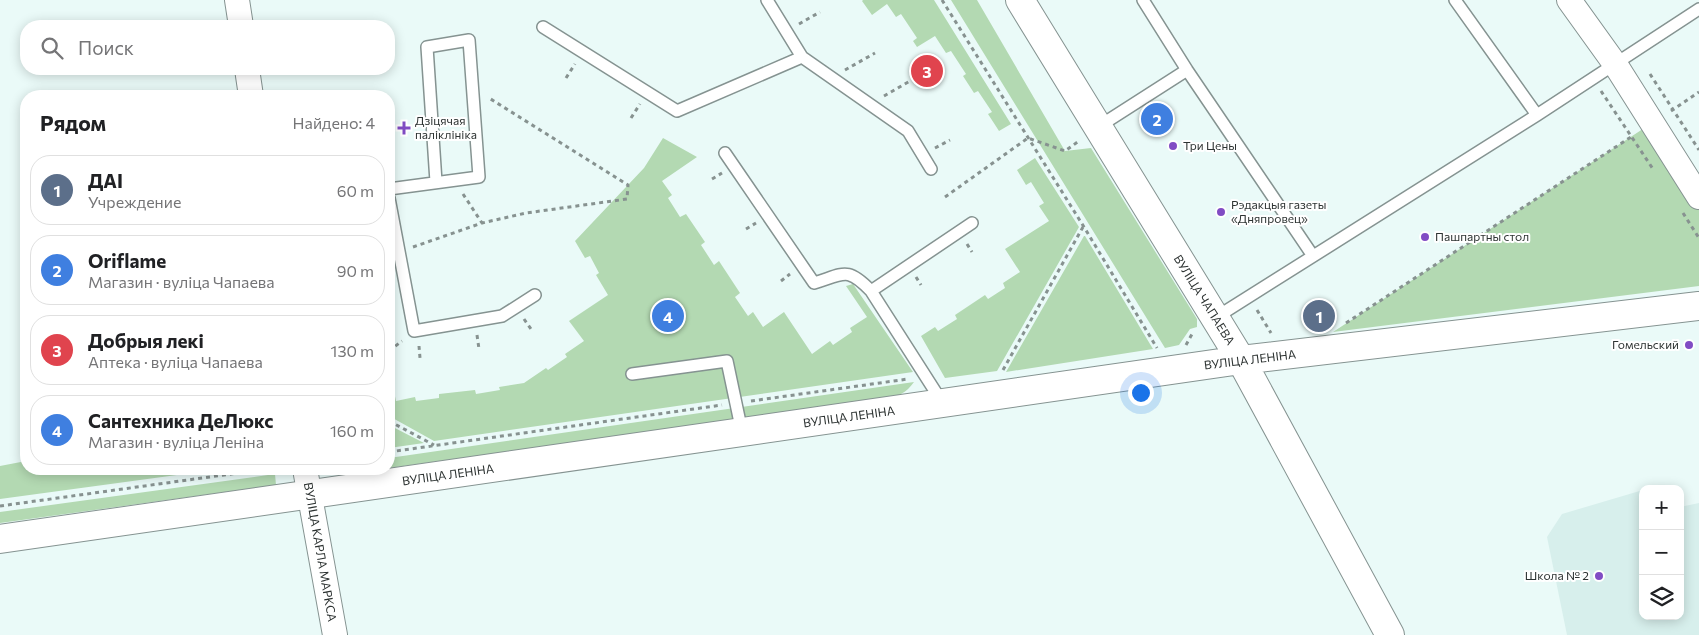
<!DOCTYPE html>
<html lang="ru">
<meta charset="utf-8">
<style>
:root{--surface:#fff;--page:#f6f6f6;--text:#202124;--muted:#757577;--line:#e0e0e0;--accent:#814cc4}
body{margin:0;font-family:Commissioner,sans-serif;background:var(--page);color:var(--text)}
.controls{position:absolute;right:15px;bottom:15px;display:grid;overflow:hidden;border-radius:10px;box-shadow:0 2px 12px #0003}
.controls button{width:45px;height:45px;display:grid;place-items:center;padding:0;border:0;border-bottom:1px solid var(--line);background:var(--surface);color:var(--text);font:25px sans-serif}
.you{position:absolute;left:1140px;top:392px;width:18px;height:18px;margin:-12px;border:4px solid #fff;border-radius:50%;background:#1a73e8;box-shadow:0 0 0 8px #1a73e833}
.badge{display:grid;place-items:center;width:32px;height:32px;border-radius:50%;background:var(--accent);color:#fff;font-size:16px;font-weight:700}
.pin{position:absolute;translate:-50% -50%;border:2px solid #fff;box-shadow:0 1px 5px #0006}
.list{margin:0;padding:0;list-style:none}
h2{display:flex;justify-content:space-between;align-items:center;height:65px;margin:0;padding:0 20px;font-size:21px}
h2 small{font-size:16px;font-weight:400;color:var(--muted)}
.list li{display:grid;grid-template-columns:32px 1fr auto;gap:15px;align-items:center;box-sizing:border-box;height:70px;margin:0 10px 10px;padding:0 10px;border:1px solid var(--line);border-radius:20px}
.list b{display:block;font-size:19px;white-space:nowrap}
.list p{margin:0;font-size:16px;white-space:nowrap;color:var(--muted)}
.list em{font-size:16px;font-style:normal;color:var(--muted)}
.icon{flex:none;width:28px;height:28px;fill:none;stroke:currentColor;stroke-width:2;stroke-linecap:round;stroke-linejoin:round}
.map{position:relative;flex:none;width:1699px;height:635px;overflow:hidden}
.search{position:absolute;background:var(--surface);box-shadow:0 2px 12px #0003;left:20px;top:20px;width:375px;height:55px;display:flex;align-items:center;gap:12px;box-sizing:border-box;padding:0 18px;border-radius:20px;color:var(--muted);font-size:19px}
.panel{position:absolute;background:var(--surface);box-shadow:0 2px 12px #0003;left:20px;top:90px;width:375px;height:385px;border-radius:20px}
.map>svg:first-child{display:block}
</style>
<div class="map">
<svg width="1699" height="635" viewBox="0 0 1699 635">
<rect width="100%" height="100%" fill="#eafaf8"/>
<path fill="#d7efec" d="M1643,490v126h37v-109l19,-4v132h-132l-20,-98 15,-23z"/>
<path fill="#b3d9b2" d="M863,0h71l77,124 -12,7 -11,-17 4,-2 -14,-21 -4,2 -11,-17 3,-2 -15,-23 -5,2 -11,-17 -18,11 -4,-6 4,-3 -16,-24 -5,3 -9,-13 -15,11 -10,-14z
M951,0h26l88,151 26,-3 106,171v8l-7,2 -11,16 -14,3z
M1652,123l47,74v89l-366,46z
M663,138l34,19 -35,24 10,14 -4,3 12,19 6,-3 19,28 -4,3 13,20 5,-4 21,32 -5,4 13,19 5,-4 10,15 21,-15 28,42 18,-13 3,4 19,-13 -2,-4 17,-11 -21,-31 7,-2 60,88 -479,69 -45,-25v-33l3,-1 4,19 19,-4 1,4 23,-3v-4l36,-4 1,4 24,-4 -1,-3 25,-4 22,-15 2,2 19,-13 -2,-3 19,-13 -15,-20 39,-26 -12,-20 3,-2 -9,-17 -5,2 -10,-17 69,-73z
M1035,158l44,69 -82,144 -52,7 -24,-42 14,-9 3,4 19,-12 -2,-4 30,-20 3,4 17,-11 -2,-5 17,-11 -15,-23 44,-28 -10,-15 5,-3 -13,-21 -5,3 -9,-15z
M1085,236l68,113 -147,23 78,-136z
M914,382c-8,11 -15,14 -28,17l-497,69v-10z
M389,425l35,18 -35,5z
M26,461v8h195l-221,30v-33z
M275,474l1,11 -276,38v-11z"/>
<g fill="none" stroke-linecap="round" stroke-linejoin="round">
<defs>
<path id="lane" d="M767,0l35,57 106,74 23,38
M1143,0l44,70 126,186
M1455,0l82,115
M543,27l134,84 125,-54
M1098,127l89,-57
M725,153l89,130c30,-9 33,-17 57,8
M389,189l90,-12 -10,-137 -42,7 9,135
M389,198l25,133 88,-15 33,-21
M1215,318l322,-203 162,-106
M632,374l95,-13 15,71
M942,402l-71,-111 101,-68"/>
<path id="street" d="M237,0l4,26
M1569,0l46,64 84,133
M247,69l4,27
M305,469l30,166"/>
<path id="secondary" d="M1020,0l221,360 149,275
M0,539l1241,-179 458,-54"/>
</defs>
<use href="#lane" stroke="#859391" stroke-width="14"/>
<use href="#street" stroke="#859391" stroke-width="26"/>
<use href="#secondary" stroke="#859391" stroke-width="30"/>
<path stroke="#879290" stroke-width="3" stroke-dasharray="4 4" stroke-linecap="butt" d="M942,0l142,227 73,121
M799,24l21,-12
M845,70l30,-17
M1650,74l49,76
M566,78l9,-14
M1601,91l52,78
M884,96l26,-15
M1671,111l28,-19
M631,118l9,-14
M935,148l15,-8
M712,179l10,-6
M463,194l19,29
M945,197l83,-59 37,13 14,-10
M1683,213l16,25
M746,229l10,-6
M967,244l5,8
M413,247l69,-24 44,-10 101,-14 1,-14 -139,-87
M916,277l5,8
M781,281l9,-7
M1257,310l14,23
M524,319l7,10
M1346,323l288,-188
M477,335l2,14
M1186,345l6,-11
M419,346l1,12
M389,351l13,-10
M1003,370l80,-143
M751,401l157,-22
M389,421l45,24
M389,452l333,-47
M0,506l267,-37"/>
<use href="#lane" stroke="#fff" stroke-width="11"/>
<use href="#street" stroke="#fff" stroke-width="24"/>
<use href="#secondary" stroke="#fff" stroke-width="28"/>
</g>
<g fill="#814cc4" stroke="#fff" stroke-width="2">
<path d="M401.5 120.5h5v5h5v5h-5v5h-5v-5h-5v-5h5z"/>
<circle cx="1173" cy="146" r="5"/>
<circle cx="1221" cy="212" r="5"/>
<circle cx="1425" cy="237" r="5"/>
<circle cx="1689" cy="345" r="5"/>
<circle cx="1599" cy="576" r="5"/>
</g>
<g text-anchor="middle" stroke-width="4" stroke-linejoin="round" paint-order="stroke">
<g font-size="12" fill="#2d3332" stroke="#fff" text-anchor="start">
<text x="415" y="125">Дзіцячая<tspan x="415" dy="14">паліклініка</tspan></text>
<text x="1183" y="150">Три Цены</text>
<text x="1231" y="209">Рэдакцыя газеты<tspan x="1231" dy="14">«Дняпровец»</tspan></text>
<text x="1435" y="241">Пашпартны стол</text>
<text x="1679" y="349" text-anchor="end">Гомельский</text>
<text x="1589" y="580" text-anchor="end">Школа № 2</text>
</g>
<g font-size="12" fill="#2d3332" stroke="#fff">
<text transform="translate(1204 300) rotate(58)" y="4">ВУЛІЦА ЧАПАЕВА</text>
<text transform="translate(1250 360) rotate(-7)" y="4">ВУЛІЦА ЛЕНІНА</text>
<text transform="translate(849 417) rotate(-8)" y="4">ВУЛІЦА ЛЕНІНА</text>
<text transform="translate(448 475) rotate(-8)" y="4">ВУЛІЦА ЛЕНІНА</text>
<text transform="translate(320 552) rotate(80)" y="4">ВУЛІЦА КАРЛА МАРКСА</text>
</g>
</g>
</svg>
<div class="controls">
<button>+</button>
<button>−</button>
<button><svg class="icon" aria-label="layers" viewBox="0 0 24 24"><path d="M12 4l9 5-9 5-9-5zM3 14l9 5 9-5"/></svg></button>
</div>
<div class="you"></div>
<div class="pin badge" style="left:1319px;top:316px;background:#5c6f8a">1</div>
<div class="pin badge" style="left:1157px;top:119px;background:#3f7fe0">2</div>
<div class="pin badge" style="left:927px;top:71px;background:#e0444e">3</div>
<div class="pin badge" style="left:668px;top:316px;background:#3f7fe0">4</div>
<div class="search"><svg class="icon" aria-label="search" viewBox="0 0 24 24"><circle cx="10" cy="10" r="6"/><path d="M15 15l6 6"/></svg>Поиск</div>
<section class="panel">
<h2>Рядом<small>Найдено: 4</small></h2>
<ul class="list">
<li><span class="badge" style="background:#5c6f8a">1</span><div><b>ДАІ</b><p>Учреждение</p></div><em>60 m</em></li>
<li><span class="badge" style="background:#3f7fe0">2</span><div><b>Oriflame</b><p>Магазин · вуліца Чапаева</p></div><em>90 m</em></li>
<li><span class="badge" style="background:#e0444e">3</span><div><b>Добрыя лекі</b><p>Аптека · вуліца Чапаева</p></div><em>130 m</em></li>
<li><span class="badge" style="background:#3f7fe0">4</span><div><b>Сантехника ДеЛюкс</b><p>Магазин · вуліца Леніна</p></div><em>160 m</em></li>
</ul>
</section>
</div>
